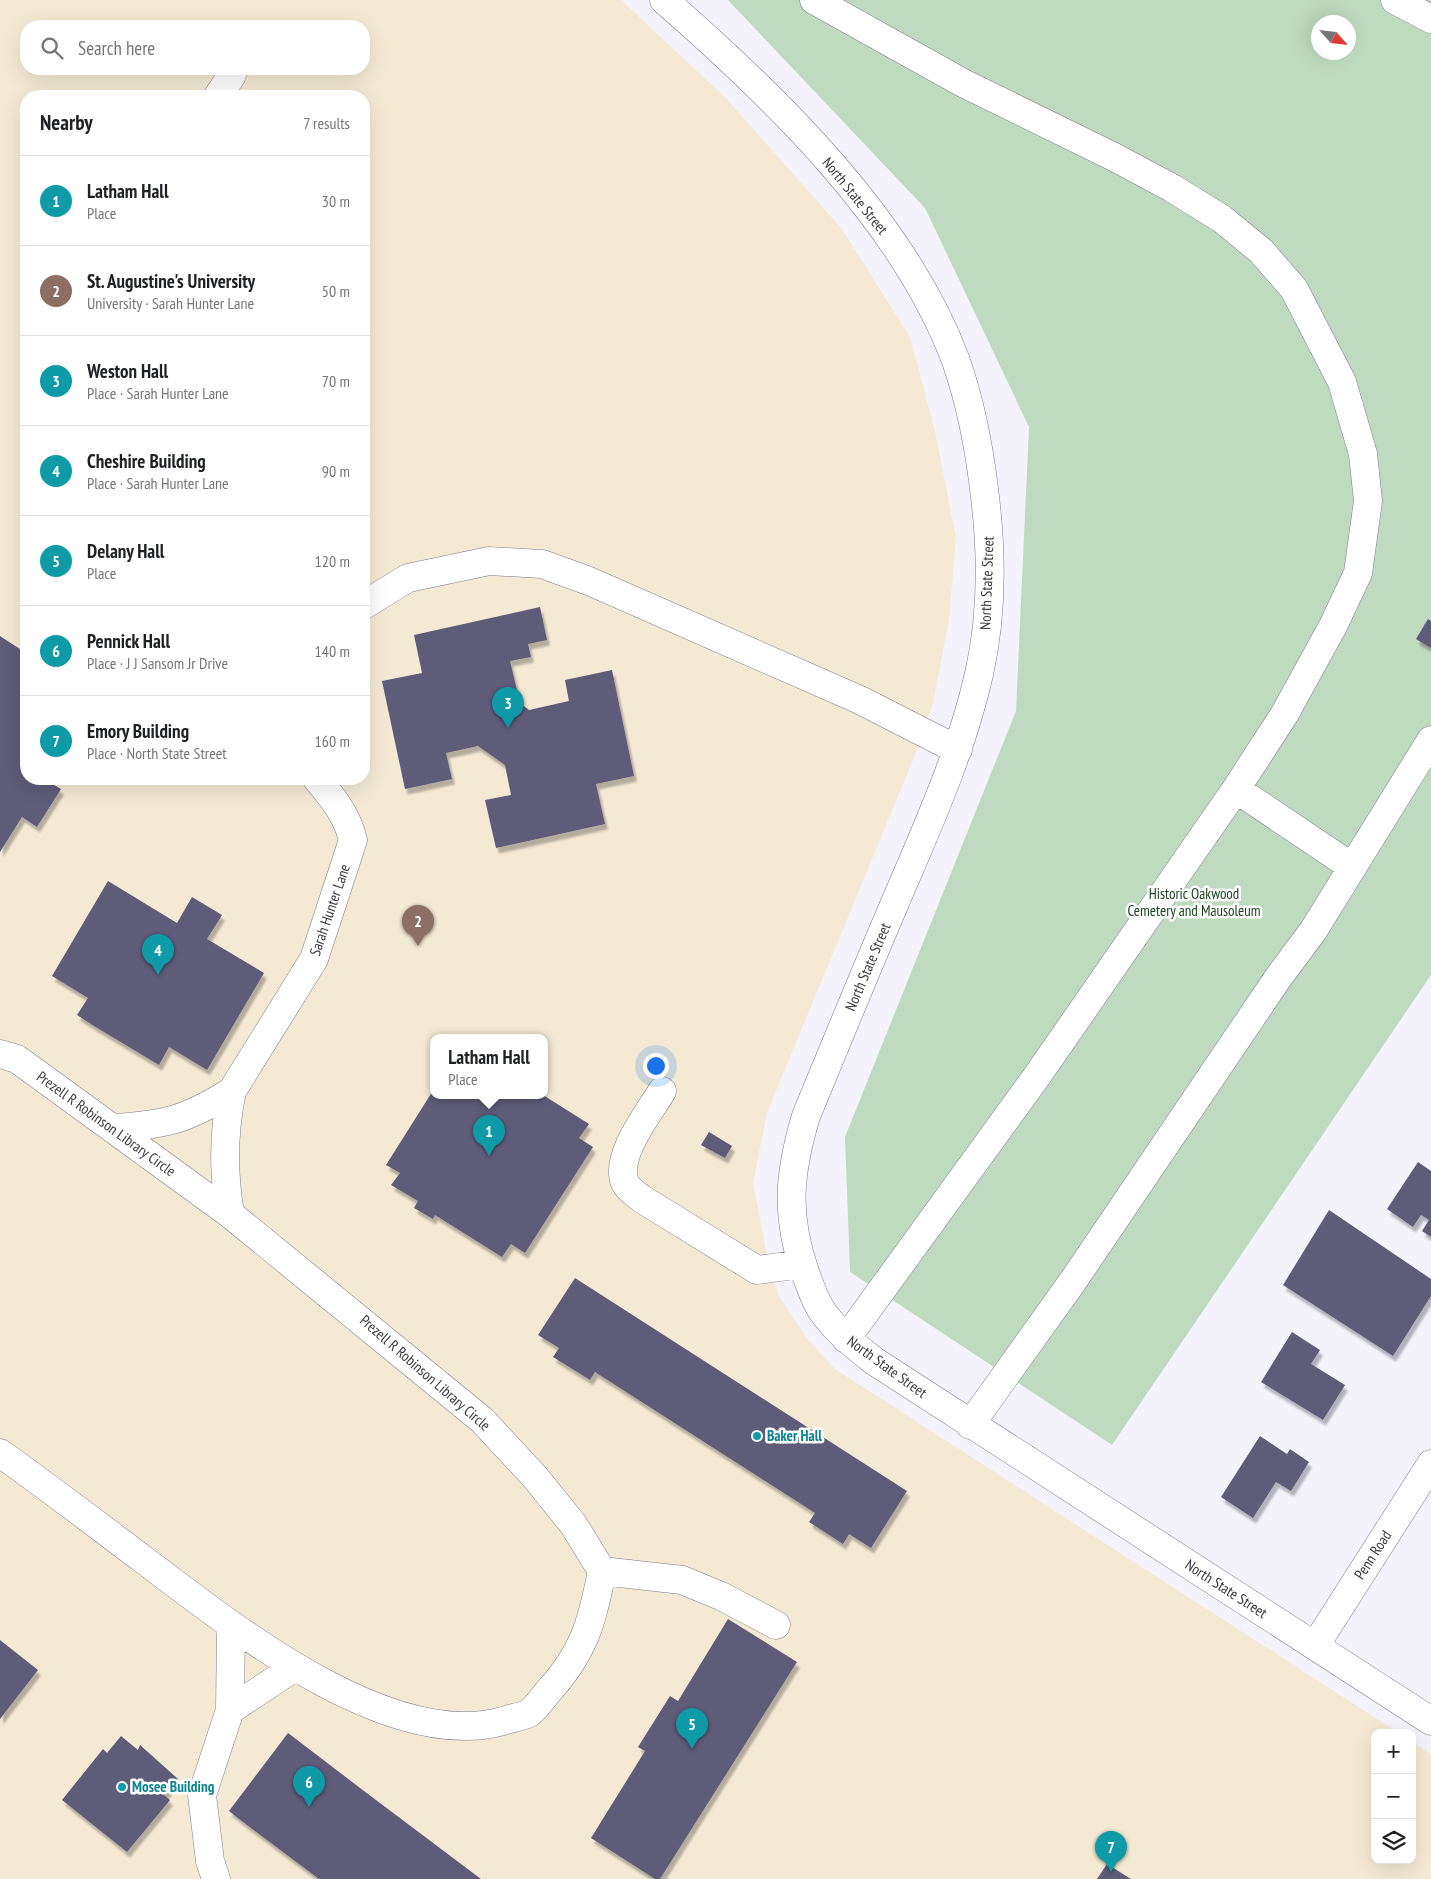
<!DOCTYPE html>
<meta charset="utf-8">
<style>
:root{--surface:#fff;--page:#f2f2f2;--text:#202124;--muted:#757577;--line:#e0e0e0;--accent:#1a73e8}
body{margin:0;font-family:"PT Sans Narrow",sans-serif;background:var(--page);color:var(--text)}
.controls{position:absolute;right:15px;bottom:15px;display:grid;overflow:hidden;border-radius:10px;box-shadow:0 5px 20px #0002}
.controls button{width:45px;height:45px;display:grid;place-items:center;padding:0;border:0;border-bottom:1px solid var(--line);background:var(--surface);color:var(--text);font:25px sans-serif}
.compass{position:absolute;left:1311px;top:15px;width:45px;height:45px;border-radius:50%;background:var(--surface);box-shadow:0 5px 20px #0002;rotate:117deg}
.you{position:absolute;left:655px;top:1065px;width:18px;height:18px;margin:-12px;border:4px solid #fff;border-radius:50%;background:#1a73e8;box-shadow:0 0 0 8px #1a73e833}
.badge{display:grid;place-items:center;width:32px;height:32px;border-radius:50%;background:var(--accent);color:#fff;font-size:16px;font-weight:700}
.pin{position:absolute;translate:-50% -41px;filter:drop-shadow(0 1px 2px #0008)}
.pin::after{content:'';position:absolute;top:26px;width:18px;height:15px;background:inherit;clip-path:polygon(0 0,100% 0,50% 100%)}
.popup{position:absolute;left:430px;top:1034px;width:118px;height:65px;box-sizing:border-box;display:grid;place-content:center;border-radius:10px;background:var(--surface);filter:drop-shadow(0 1px 4px #0005);font-size:16px;white-space:nowrap;color:var(--muted)}
.popup b{font-size:19px;color:var(--text)}
.popup::after{content:'';position:absolute;left:50%;top:100%;margin-left:-10px;border:10px solid transparent;border-top-color:var(--surface)}
.list{margin:0;padding:0;list-style:none}
h2{display:flex;justify-content:space-between;align-items:center;height:65px;margin:0;padding:0 20px;font-size:21px}
h2 small{font-size:16px;font-weight:400;color:var(--muted)}
.list li{display:grid;grid-template-columns:32px 1fr auto;gap:15px;align-items:center;box-sizing:border-box;height:90px;padding:0 20px;border-top:1px solid var(--line)}
.list b{display:block;font-size:19px;white-space:nowrap}
.list p{margin:0;font-size:16px;white-space:nowrap;color:var(--muted)}
.list em{font-size:16px;font-style:normal;color:var(--muted)}
.icon{flex:none;width:28px;height:28px;fill:none;stroke:currentColor;stroke-width:2;stroke-linecap:round;stroke-linejoin:round}
.map{position:relative;flex:none;width:1431px;height:1879px;overflow:hidden}
.search{position:absolute;background:var(--surface);box-shadow:0 5px 20px #0002;left:20px;top:20px;width:350px;height:55px;display:flex;align-items:center;gap:12px;box-sizing:border-box;padding:0 18px;border-radius:20px;color:var(--muted);font-size:19px}
.panel{position:absolute;background:var(--surface);box-shadow:0 5px 20px #0002;left:20px;top:90px;width:350px;height:695px;border-radius:20px}
.map>svg:first-child{display:block}
</style>
<div class="map">
<svg width="1431" height="1879" viewBox="0 0 1431 1879">
<defs>
<filter id="shadow"><feDropShadow dx="3" dy="5.5" stdDeviation="1" flood-color="#0004"/></filter>
</defs>
<rect width="100%" height="100%" fill="#f4f3fc"/>
<path fill="#f4ead4" fill-rule="evenodd" d="M0,0h621l105,98 116,131 68,108 25,94 21,106 -7,83 -16,83 -20,57 -146,353 -14,70 17,87 9,26 26,40 30,33 564,364h-24v127h37v-118l19,12v125h-1431zM26,26h338v43h-338zM26,96h338v683h-338zM434,1037h110v58h-110z"/>
<path fill="#bfdbbf" fill-rule="evenodd" d="M728,0h703v975l-319,470 -262,-173 -5,-135 171,-426 13,-284 -104,-219zM1318,22h30v30h-30z"/>
<path fill="#5f5b7a" filter="url(#shadow)" d="M540,607l7,33 -19,4 3,13 -21,4 10,42 9,7 40,-9 -4,-21 47,-10 22,106 -38,8 9,40 -109,24 -11,-48 26,-5 -6,-30 -27,-19 -32,7 6,26 -47,10 -23,-108 40,-8 -8,-38z
M1428,619l3,2v27l-15,-9z
M0,636l26,17v126h22l-2,1 15,9 -24,38 -15,-10 -22,35z
M108,881l69,42 15,-26 30,18 -15,24 57,34 -57,97 -38,-23 -10,18 -65,-39 -17,-11 11,-17 -36,-22z
M434,1089v6h109l46,29 -10,14 14,9 -68,106 -14,-9 -9,13 -67,-42 -2,4 -19,-11 4,-7 -27,-16 9,-12 -14,-8z
M709,1132l23,14 -7,12 -24,-13z
M1418,1162l13,9v66l-9,-6 7,-11 -8,-5 -8,12 -26,-18z
M1329,1210l102,69v17l-38,60 -110,-71z
M575,1278l332,213 -36,57 -22,-14 -6,10 -34,-22 6,-9 -220,-141 -5,8 -37,-23 6,-9 -21,-13z
M1292,1332l28,18 -9,14 34,21 -22,35 -62,-38z
M1260,1436l27,18 3,-5 19,13 -18,29 -15,-9 -23,36 -32,-21z
M728,1619l69,43 -137,217h-5l-64,-41 54,-87 -7,-4 32,-51 8,5z
M0,1640l38,30 -38,49z
M288,1733l80,61 113,85h-162l-72,-54 -18,-14z
M121,1736l17,14 2,-5 38,34 -14,16 6,5 -43,52 -65,-52 41,-51 4,4z
M1107,1864l24,15h-34z"/>
<g fill="none" stroke-linecap="round" stroke-linejoin="round">
<defs>
<path id="minor" d="M664,0c111,97 240,221 292,361 15,43 24,92 29,136 7,58 7,120 -6,177 -18,80 -53,156 -85,231 -30,70 -59,141 -88,211 -17,57 -21,99 -1,156 5,13 9,27 17,39 14,20 33,35 52,50l557,360
M814,0l149,83 151,74 58,31 50,31 39,32 33,38 48,93 21,72 5,47 -10,72 -25,53 -49,89 -48,74 -199,287 -191,263
M1395,0l36,19
M218,96l14,-21
M364,605l44,-27 81,-17 53,3 47,17 271,119 98,50
M1236,789l116,78
M0,1054l17,5 213,155 252,206 53,57 38,47 29,47c-10,52 -18,82 -55,122 -5,6 -11,15 -18,20 -7,4 -19,5 -26,8 -114,32 -273,-96 -359,-161 -48,-36 -95,-72 -144,-107
M662,1091c-13,22 -48,65 -37,92 3,6 12,12 17,16l115,71 45,-6
M113,1128c53,-3 75,-9 119,-37
M230,1214c-7,-42 -7,-81 2,-123l82,-132 39,-119c-6,-25 -20,-42 -36,-61
M970,1425l103,-144 205,-303 35,-47 118,-191
M602,1571l80,9 39,16 55,29
M1315,1646l116,-182
M230,1710l65,-43
M216,1879l-6,-18 -8,-66 28,-85 1,-84"/>
</defs>
<use href="#minor" stroke="#7c798d" stroke-width="29"/>
<use href="#minor" stroke="#fff" stroke-width="28"/>
</g>
<g fill="#0f9aa8" stroke="#fff" stroke-width="2">
<circle cx="757" cy="1436" r="5"/>
<circle cx="122" cy="1787" r="5"/>
</g>
<g text-anchor="middle" stroke-width="5" stroke-linejoin="round" paint-order="stroke">
<g font-size="15" fill="#393841" stroke="#fff">
<text transform="translate(855 196) rotate(51)" y="5">North State Street</text>
<text transform="translate(987 583) rotate(-88)" y="5">North State Street</text>
<text transform="translate(330 910) rotate(-71)" y="5">Sarah Hunter Lane</text>
<text transform="translate(868 967) rotate(-67)" y="5">North State Street</text>
<text transform="translate(106 1124) rotate(36)" y="5">Prezell R Robinson Library Circle</text>
<text transform="translate(887 1367) rotate(36)" y="5">North State Street</text>
<text transform="translate(425 1373) rotate(41)" y="5">Prezell R Robinson Library Circle</text>
<text transform="translate(1373 1555) rotate(-57)" y="5">Penn Road</text>
<text transform="translate(1226 1589) rotate(33)" y="5">North State Street</text>
</g>
<g font-size="15" fill="#1b451e" stroke="#fff">
<text x="1194" y="899">Historic Oakwood<tspan x="1194" dy="17">Cemetery and Mausoleum</tspan></text>
</g>
<g font-size="15" font-weight="bold" fill="#0d838f" stroke="#fff" text-anchor="start">
<text x="767" y="1441">Baker Hall</text>
<text x="132" y="1792">Mosee Building</text>
</g>
</g>
</svg>
<div class="controls">
<button>+</button>
<button>−</button>
<button><svg class="icon" aria-label="layers" viewBox="0 0 24 24"><path d="M12 4l9 5-9 5-9-5zM3 14l9 5 9-5"/></svg></button>
</div>
<svg class="compass" viewBox="-18 -18 36 36"><path d="M0-13l5 13h-10z" fill="#e53935"/><path d="M0 13l5-13h-10z" fill="#757577"/></svg>
<div class="you"></div>
<div class="pin badge" style="left:489px;top:1156px;background:#0f9aa8">1</div>
<div class="popup"><b>Latham Hall</b>Place</div>
<div class="pin badge" style="left:418px;top:946px;background:#8d6e63">2</div>
<div class="pin badge" style="left:508px;top:728px;background:#0f9aa8">3</div>
<div class="pin badge" style="left:158px;top:975px;background:#0f9aa8">4</div>
<div class="pin badge" style="left:692px;top:1749px;background:#0f9aa8">5</div>
<div class="pin badge" style="left:309px;top:1807px;background:#0f9aa8">6</div>
<div class="pin badge" style="left:1111px;top:1872px;background:#0f9aa8">7</div>
<div class="search"><svg class="icon" aria-label="search" viewBox="0 0 24 24"><circle cx="10" cy="10" r="6"/><path d="M15 15l6 6"/></svg>Search here</div>
<section class="panel">
<h2>Nearby<small>7 results</small></h2>
<ul class="list">
<li><span class="badge" style="background:#0f9aa8">1</span><div><b>Latham Hall</b><p>Place</p></div><em>30 m</em></li>
<li><span class="badge" style="background:#8d6e63">2</span><div><b>St. Augustine's University</b><p>University · Sarah Hunter Lane</p></div><em>50 m</em></li>
<li><span class="badge" style="background:#0f9aa8">3</span><div><b>Weston Hall</b><p>Place · Sarah Hunter Lane</p></div><em>70 m</em></li>
<li><span class="badge" style="background:#0f9aa8">4</span><div><b>Cheshire Building</b><p>Place · Sarah Hunter Lane</p></div><em>90 m</em></li>
<li><span class="badge" style="background:#0f9aa8">5</span><div><b>Delany Hall</b><p>Place</p></div><em>120 m</em></li>
<li><span class="badge" style="background:#0f9aa8">6</span><div><b>Pennick Hall</b><p>Place · J J Sansom Jr Drive</p></div><em>140 m</em></li>
<li><span class="badge" style="background:#0f9aa8">7</span><div><b>Emory Building</b><p>Place · North State Street</p></div><em>160 m</em></li>
</ul>
</section>
</div>
